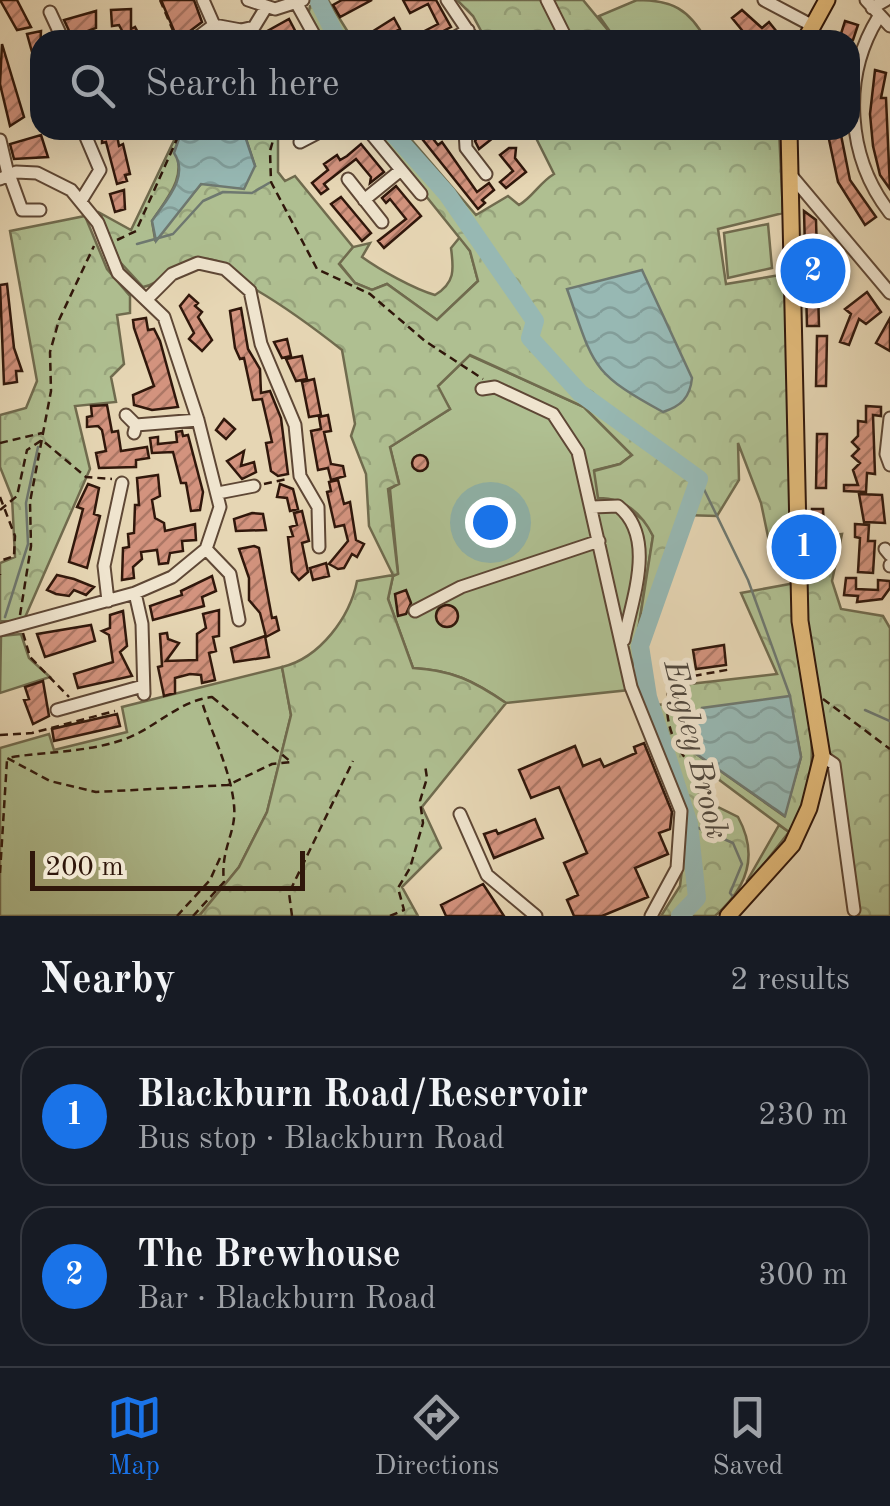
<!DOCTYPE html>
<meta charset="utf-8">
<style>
:root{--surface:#171b24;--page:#242831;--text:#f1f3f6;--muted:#9ea1a6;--line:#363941;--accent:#1a73e8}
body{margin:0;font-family:"Old Standard TT",serif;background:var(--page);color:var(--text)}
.scale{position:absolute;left:30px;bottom:25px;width:275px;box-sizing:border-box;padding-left:10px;border:5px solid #30170b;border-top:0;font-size:28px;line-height:35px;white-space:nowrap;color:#30170b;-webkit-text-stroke:8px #efe4ce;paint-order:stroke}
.you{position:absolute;left:490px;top:522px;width:35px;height:35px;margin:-25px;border:8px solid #fff;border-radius:50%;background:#1a73e8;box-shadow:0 0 0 15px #1a73e833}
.badge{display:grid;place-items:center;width:65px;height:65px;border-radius:50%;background:var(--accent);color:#fff;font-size:32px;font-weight:700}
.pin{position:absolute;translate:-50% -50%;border:5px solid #fff;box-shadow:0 2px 10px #0006}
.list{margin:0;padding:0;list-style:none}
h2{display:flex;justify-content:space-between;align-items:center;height:130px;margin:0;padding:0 40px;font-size:42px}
h2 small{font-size:32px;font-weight:400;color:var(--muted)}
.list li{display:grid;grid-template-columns:65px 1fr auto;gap:30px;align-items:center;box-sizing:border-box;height:140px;margin:0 20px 20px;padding:0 20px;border:2px solid var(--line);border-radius:30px}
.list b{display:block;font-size:38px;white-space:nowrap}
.list p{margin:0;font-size:32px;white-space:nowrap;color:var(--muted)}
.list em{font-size:32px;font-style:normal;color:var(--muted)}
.icon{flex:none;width:55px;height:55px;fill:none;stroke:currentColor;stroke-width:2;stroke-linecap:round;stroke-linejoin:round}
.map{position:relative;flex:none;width:890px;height:916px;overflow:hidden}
.search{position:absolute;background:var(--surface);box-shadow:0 10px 40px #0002;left:30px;right:30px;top:30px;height:110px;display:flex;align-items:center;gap:25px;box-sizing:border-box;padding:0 35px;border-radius:30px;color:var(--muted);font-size:38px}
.sheet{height:450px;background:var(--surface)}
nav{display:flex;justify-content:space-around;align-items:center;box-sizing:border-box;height:140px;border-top:2px solid var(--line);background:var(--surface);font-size:28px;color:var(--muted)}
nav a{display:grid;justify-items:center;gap:5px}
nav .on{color:var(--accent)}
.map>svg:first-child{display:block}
</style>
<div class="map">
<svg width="890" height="916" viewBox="0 0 890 916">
<defs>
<pattern id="forest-crowns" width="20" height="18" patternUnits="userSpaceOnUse" patternTransform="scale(2.5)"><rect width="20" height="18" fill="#afbf91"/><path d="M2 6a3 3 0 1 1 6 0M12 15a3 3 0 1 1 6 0" fill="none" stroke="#97a37c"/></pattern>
<pattern id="water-waves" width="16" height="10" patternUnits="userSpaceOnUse" patternTransform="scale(2.5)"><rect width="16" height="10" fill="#97b8b3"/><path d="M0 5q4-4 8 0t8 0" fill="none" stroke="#829d99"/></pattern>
<pattern id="building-hatch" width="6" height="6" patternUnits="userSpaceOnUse" patternTransform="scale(2.5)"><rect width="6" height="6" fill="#d3937e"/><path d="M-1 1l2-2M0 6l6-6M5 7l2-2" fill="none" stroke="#ac7765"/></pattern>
</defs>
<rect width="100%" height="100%" fill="#e6d6b4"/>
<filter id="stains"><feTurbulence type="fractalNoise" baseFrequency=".002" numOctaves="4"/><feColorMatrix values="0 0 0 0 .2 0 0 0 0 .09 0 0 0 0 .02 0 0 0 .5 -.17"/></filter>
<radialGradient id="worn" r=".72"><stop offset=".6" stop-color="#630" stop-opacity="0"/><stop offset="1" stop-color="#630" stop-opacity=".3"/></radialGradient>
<path fill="#afbf91" stroke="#706b4e" stroke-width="2.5" d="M637,0c35,0 52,9 69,40h-90l-17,-24z
M768,224l4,44 -44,10 -4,-45z
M460,237l10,14 8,30 -41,39 -50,-36 -15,6 -17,-7 -16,-20 14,-16 17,-4 -8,14c18,13 52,32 73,38 20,-12 19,-25 16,-47z
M469,355l115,52 48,48 -12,9 -25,6 19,28 32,24 7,14 -24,154 -123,13c-32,-22 -54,-33 -93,-35l-25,-69 5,-23 5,-3 -8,-84 9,-6 -9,-36 60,-38 -13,-22z
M21,634l8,24 21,19 -50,16 1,-57z
M282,667l9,48 -24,97 -28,55 -39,48 -200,1v-168l49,-14 5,16 73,-18 -5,-25z
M779,825l10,7 -40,51 -2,-2z"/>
<path fill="url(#forest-crowns)" stroke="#706b4e" stroke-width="2.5" fill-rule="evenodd" d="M321,0h7l25,40h-31l-14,-24 2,-10z
M457,0h126l33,40h-130l-13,-24z
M179,130h4l-8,19c12,29 -8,49 -23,72l3,18 46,-55 54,-18 -12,-36h35v42l7,9 10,-5 58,71 -14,17 16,19 17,7 15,-6 50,36 41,-39 -8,-30 -97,-121h30l73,85 32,-19 11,9c14,-8 20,-22 35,-31l-22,-44h247l4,83 -65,16 8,55 60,-10 7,269 -23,3 -9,-43 -23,-60 1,37 -22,36 -34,-1 -46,122 16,-101c-11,-22 -29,-38 -55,-38l-4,-27 26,-7 12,-9 -48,-48 -114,-52 -32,31 12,23 -60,38 9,37 -11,5 10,85 -5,2 -5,23 25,69c39,2 61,13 93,35l-84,104 19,41 -39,39 16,29h-219l40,-49 28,-55 24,-97 -9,-48c38,-9 68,-50 75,-86l36,-6 -24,-49 -3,-52 -15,-38 4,-12 -13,-74c-28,-22 -55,-42 -84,-59 -22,-12 -30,-35 -60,-32 -24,2 -36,25 -55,28l-23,-25 -20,-49 31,17z
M85,216l22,53 23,27v17l-13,2 7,49 -13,13 5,25 -41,4 15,63 -67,153 -23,-1v-58l15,-6 -3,-60 -12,-30v-52l26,-7 11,-27 -27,-150z
M842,534l-10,47 9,28 42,7 7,12v288h-33l-21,-151 -10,-11 -22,-141 2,-74z
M795,583c-1,29 -1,57 5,85 12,61 23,108 -11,164l-83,-62 -8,22 8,9 32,16c22,40 8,72 -23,99h-28l16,-16 -6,-65 -42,-130 16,-1 10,-19 96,-11 -36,-81zM789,696l12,61 -17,59 -89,-63z
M687,827l6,69 -19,20h-13l19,-30z"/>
<path fill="url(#water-waves)" stroke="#6e7870" stroke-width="2.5" d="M182,130h61l12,36 -11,23 -43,-5 -45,57 -4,-20c13,-20 38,-44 22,-68z
M642,270l50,108c-2,20 -11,28 -29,34 -74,-40 -69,-47 -96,-123z
M790,696l11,61 -16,59 -90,-63 -2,-28 9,-17z"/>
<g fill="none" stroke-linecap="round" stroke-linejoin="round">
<path stroke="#6e7870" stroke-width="2.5" d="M137,244l36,-10 30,-33 20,-9 29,1 17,-10
M699,479l49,101 42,116
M5,617l23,-73 -2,-41 12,-56
M865,710l25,11
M689,824l44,19 9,21 -12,29 5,6"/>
<path stroke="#97b8b3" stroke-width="18" d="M318,0l20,40
M390,130l57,64 88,127 -5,17 50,55 119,86 -59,167 8,51 41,127 8,74 -17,18"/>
</g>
<path fill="url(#building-hatch)" stroke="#30170b" stroke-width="2.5" d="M0,0h17l14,27 -14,3z
M161,0h33l8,22 -24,18z
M342,0h30l-32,17 -7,-12z
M403,0h33l15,27 -25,13h-19l31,-16 -10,-20 -18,9z
M131,9v20l4,-2 7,13h-15l-8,-15 -7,1 -1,-16z
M742,10l20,18 7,-6 12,15 -31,3 -18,-22z
M96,11v17l-24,9 -8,-17z
M394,18l6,11 -21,11h-20z
M289,19l11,21h-49z
M845,21l13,4 -5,15h-14z
M41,31l-1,20 -8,1 -5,-18z
M2,44l22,73 -14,9 -10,-42z
M875,70l11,3 -5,25h5l4,91 -10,-14 -7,-29 -3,-32z
M102,130h14l3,16 4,-2 7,30 -5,1 2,6 -10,3 -11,-42 -4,1z
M415,130h11l12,15 4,-3 35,50 12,-9 5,7 -12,10 3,3 -7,6z
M482,130h21l-24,19 -4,-8z
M827,130h13l10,50 26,37 -11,8 -27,-43z
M41,135l7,22 -34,2 -4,-15z
M361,144l23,28 -14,11 1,-6 -15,-18 -32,25 4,5 -7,5 -9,-11 16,-13 -4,-6 13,-9 3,5 7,-4z
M509,148h7l-1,10 11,14 -20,16 -6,-6 13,-11 -13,-16z
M396,186l25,30 -37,32 -6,-7 28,-22 -16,-20 -4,4 -4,-5z
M124,190l1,19 -10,3 -5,-18z
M341,197l30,36 -9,8 -31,-37z
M804,211l12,9 3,106h-12z
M7,284l7,64 8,23h-6l1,11 -13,2 -4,-99z
M867,292l14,20 -15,12 -7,-5 -10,26 -9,-3 11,-28 -6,-5z
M189,295l9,8 -3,3 7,6 -4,5 14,23 -10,11 -13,-12 5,-6 -14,-27z
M241,308l7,41 12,20 1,24 9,-2 11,27 7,56 -10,2 -7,-5 -5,-28 6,-1 -10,-43 -9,1 -9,-42 -4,1 -5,-11 -5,-37z
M146,318l2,12 6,-1 6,12 18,66 -26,3 -18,-5 -1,-10 21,-9 -20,-58 -1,-8z
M890,318v33l-14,-8z
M817,336h10l-1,50h-10z
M287,339l4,17 -9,2 -8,-16z
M302,356l5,23 -11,2 -10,-22z
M314,379l7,36 -12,2 -7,-35z
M107,405l5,27 6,-1 3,20 26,-4 2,11 -13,2v7l-37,1 -3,-15 10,-2 -4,-21 -4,-4 -11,1v-10l5,-1 -1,-10z
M866,406l15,1v9l-8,-1 2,59 -8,-1 -1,19 -22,-1v-6h14l-5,-15 7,-7 -8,-7 7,-7 -7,-7 6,-6v-15l8,1z
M328,415l3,16 -7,1 7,32 12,2 2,10 -14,4 -3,-12 -10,2 -7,-39 10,-2 -2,-12z
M224,419l11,10 -9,10 -10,-9z
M182,431l1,5 5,-1 15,57 -3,18 -9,1 -5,-28h-5l-8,-31 -21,1 -2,-15 8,-1v7l19,-2 -1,-10z
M817,434h10l-1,54h-10z
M244,451l-3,15 13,-4 2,10 -14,7 -15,-18z
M412 463a8 8 0 1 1 16 0a8 8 0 1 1-16 0Z
M158,475l2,21 -8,4 3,18 9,5 1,8 30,-7 1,16 -14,1 1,10 -13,2 -2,10 -9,1 -2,-14 -16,2 1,7 -9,8 1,11 -12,2 1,-32 6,-1 -1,-13 6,-1 1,-28h4l-2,-27z
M338,480l6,24 6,-2 6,38 8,4 -7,13 -5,-3 -8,14 -6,1 -9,-5 19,-23 -4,-16 -9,2 -8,-35 4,-1 -2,-9z
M88,484l11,4 -5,26 6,2 -13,52 -18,-6 14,-53 -6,-2z
M280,484l13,5 5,20 -8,2 -3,-13 -10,-1z
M859,494l23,1 3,28 -21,-1z
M812,509h11l1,20h-12z
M302,511l7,30 -7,2 6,29 -9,8 -7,-8 -4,-35 5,-1 -3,-9 7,-2 -3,-12z
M252,513l11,1 3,16 -30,1 -2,-12z
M855,524l14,1 -1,16h7l-2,32 -15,-1 2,-34 -5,-1z
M254,546l5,2 13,70 4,-1 3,13 -13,7 -6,-24 -11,-13v-22l-10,-29z
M326,563l3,13 -16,4 -3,-12z
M57,575l17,4 20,8 -8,8 -12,-5 -5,6 -13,-2 -9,-4z
M212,576l4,15 -14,6 2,9 -51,14 -3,-14 32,-11 -1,-4z
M846,578h10v11l22,1v-10l12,1v7l-8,11 -25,3 1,-6 -14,-1z
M406,590l5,13 -5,11 -8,2 -3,-22z
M436 616a11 11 0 1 1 22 0a11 11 0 1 1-22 0Z
M219,610v26l-6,1 3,14 -7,2 6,27 -13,3 -1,-8 -11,-1 -15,4v15l-11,3 -6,-29 4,-1 -2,-32 7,-1 1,6 11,4 -13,18 31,-1v-26l9,-6 -3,-14z
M123,611l4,35 -7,6 12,24 -54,12 -4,-14 39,-12 -4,-27 -7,-4 8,-3v-13z
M91,625l4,16 -50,16 -8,-23z
M265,636l4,21 -35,5 -3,-14z
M724,645l2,20 -30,4 -3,-19z
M43,681l6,35 -16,8 -9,-24 5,-1 -4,-12z
M117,714l3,12 -66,15 -2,-12z
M644,743l28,69 -2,17 -11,4 9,21 -33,14 13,29 -46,19h-28l-7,-16 11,-5 -14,-32 23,-10 -28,-66 -28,11 -12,-28 56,-24 8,20 17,-7 4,8 32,-14 -2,-6z
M535,819l8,19 -49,20 -10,-24 12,-4 2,4z
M483,884l21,32h-58l-5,-11z"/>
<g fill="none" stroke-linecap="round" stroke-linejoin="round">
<defs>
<path id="minor" d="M203,0l11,25
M248,0l27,9 28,-9
M447,0l27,40
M547,0l20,40
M764,0l49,26
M866,0l24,26
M297,4l20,36
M872,8l14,-8
M50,12l13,28
M878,18c-37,60 -31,140 12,195
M194,40l20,-15 27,5 13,-3 11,-18
M450,40l18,-10
M368,130l53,64
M465,130l1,18 20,26
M0,140l8,34
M300,142l23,-12
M9,174l13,36h18
M790,174l100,119
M0,179l16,-7 21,1 34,17 27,33 20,50 46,44 34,103 22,87 -14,42 -34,28 -37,16 -135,37
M348,179l34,43
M82,199l18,-29 -17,-40
M364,200l37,-30
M147,299l25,-25 26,-11 27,6 25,22 11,53 34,81 5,51 18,31 1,40
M482,389l13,-2 58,27 25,38 53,235 50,124 -4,57 -26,48
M126,415l10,10 -2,8
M890,418l-4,36 4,11
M136,425l62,-5
M218,493l36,-7
M592,507l26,-1c39,31 14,93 6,134
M206,549l24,25 9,46
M885,549l5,6
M890,566v-1
M135,593l7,31 2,70
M108,601l-4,-35 18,-83
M415,611l46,-24 138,-46
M57,710l86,-24
M822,756l12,8 20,146
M460,814l27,61 49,41"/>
<path id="highway" d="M805,40l22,-40
M728,916l64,-71 17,-37 13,-52 -22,-135 -11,-491"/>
</defs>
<use href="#minor" stroke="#5e4735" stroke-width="15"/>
<use href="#highway" stroke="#30170b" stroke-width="19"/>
<path stroke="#30170b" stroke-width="2.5" stroke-dasharray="8 5" stroke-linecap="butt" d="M160,0l17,40
M276,130l-6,21 1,31 46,87 53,25 55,47 58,38
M117,240l19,-9 45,-101
M0,443l42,-10
M264,484l23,-5
M0,497l15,39 -1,20 -14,5
M0,510l17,-14 10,-46 15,-10 44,37 26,2
M0,574v1
M20,615l11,-69 -1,-44 21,-111 -1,-39 9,-32 35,-74
M23,633l7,24 39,40
M212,697l79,65 -19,2 -44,21 -132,7 -46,-11 -43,-23c39,-7 77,-5 115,-18 32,-10 55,-39 90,-43z
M823,699l67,50
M0,735l32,-2 83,-22
M712,784c-34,-24 -54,-62 -41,-104l61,-11
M0,873l7,-113
M177,916l33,-36 10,-22
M193,916l31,-34c-4,-34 13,-49 10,-77 -3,-34 -23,-73 -33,-106
M292,916l-3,-23 64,-132
M390,916l14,-6 -6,-22 12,-20 13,-45 -3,-22 7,-23 -2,-13"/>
<use href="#minor" stroke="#efe4ce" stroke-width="11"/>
<use href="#highway" stroke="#e3bb7a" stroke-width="15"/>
</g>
<g text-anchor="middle" stroke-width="10" stroke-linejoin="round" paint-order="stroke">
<g font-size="32" font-style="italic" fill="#4f473d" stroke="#efe4ce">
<text transform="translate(697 749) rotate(76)" y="11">Eagley Brook</text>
</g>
</g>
<rect width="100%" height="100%" filter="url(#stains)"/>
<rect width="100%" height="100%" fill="url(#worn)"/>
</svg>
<div class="scale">200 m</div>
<div class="you"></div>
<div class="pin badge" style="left:804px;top:547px">1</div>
<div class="pin badge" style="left:813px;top:271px">2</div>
<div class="search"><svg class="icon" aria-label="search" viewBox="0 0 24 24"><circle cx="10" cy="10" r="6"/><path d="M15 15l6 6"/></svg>Search here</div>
</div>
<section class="sheet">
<h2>Nearby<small>2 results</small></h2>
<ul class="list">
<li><span class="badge">1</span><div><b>Blackburn Road/Reservoir</b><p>Bus stop · Blackburn Road</p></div><em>230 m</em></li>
<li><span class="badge">2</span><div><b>The Brewhouse</b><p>Bar · Blackburn Road</p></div><em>300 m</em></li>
</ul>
</section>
<nav>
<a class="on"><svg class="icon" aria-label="map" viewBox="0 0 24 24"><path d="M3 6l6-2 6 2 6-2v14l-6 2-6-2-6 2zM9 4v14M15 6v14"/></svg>Map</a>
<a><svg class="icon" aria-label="directions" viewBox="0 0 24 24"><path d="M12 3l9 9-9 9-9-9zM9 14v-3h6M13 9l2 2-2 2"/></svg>Directions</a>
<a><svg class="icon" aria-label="saved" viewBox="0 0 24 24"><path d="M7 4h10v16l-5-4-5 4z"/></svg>Saved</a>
</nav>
